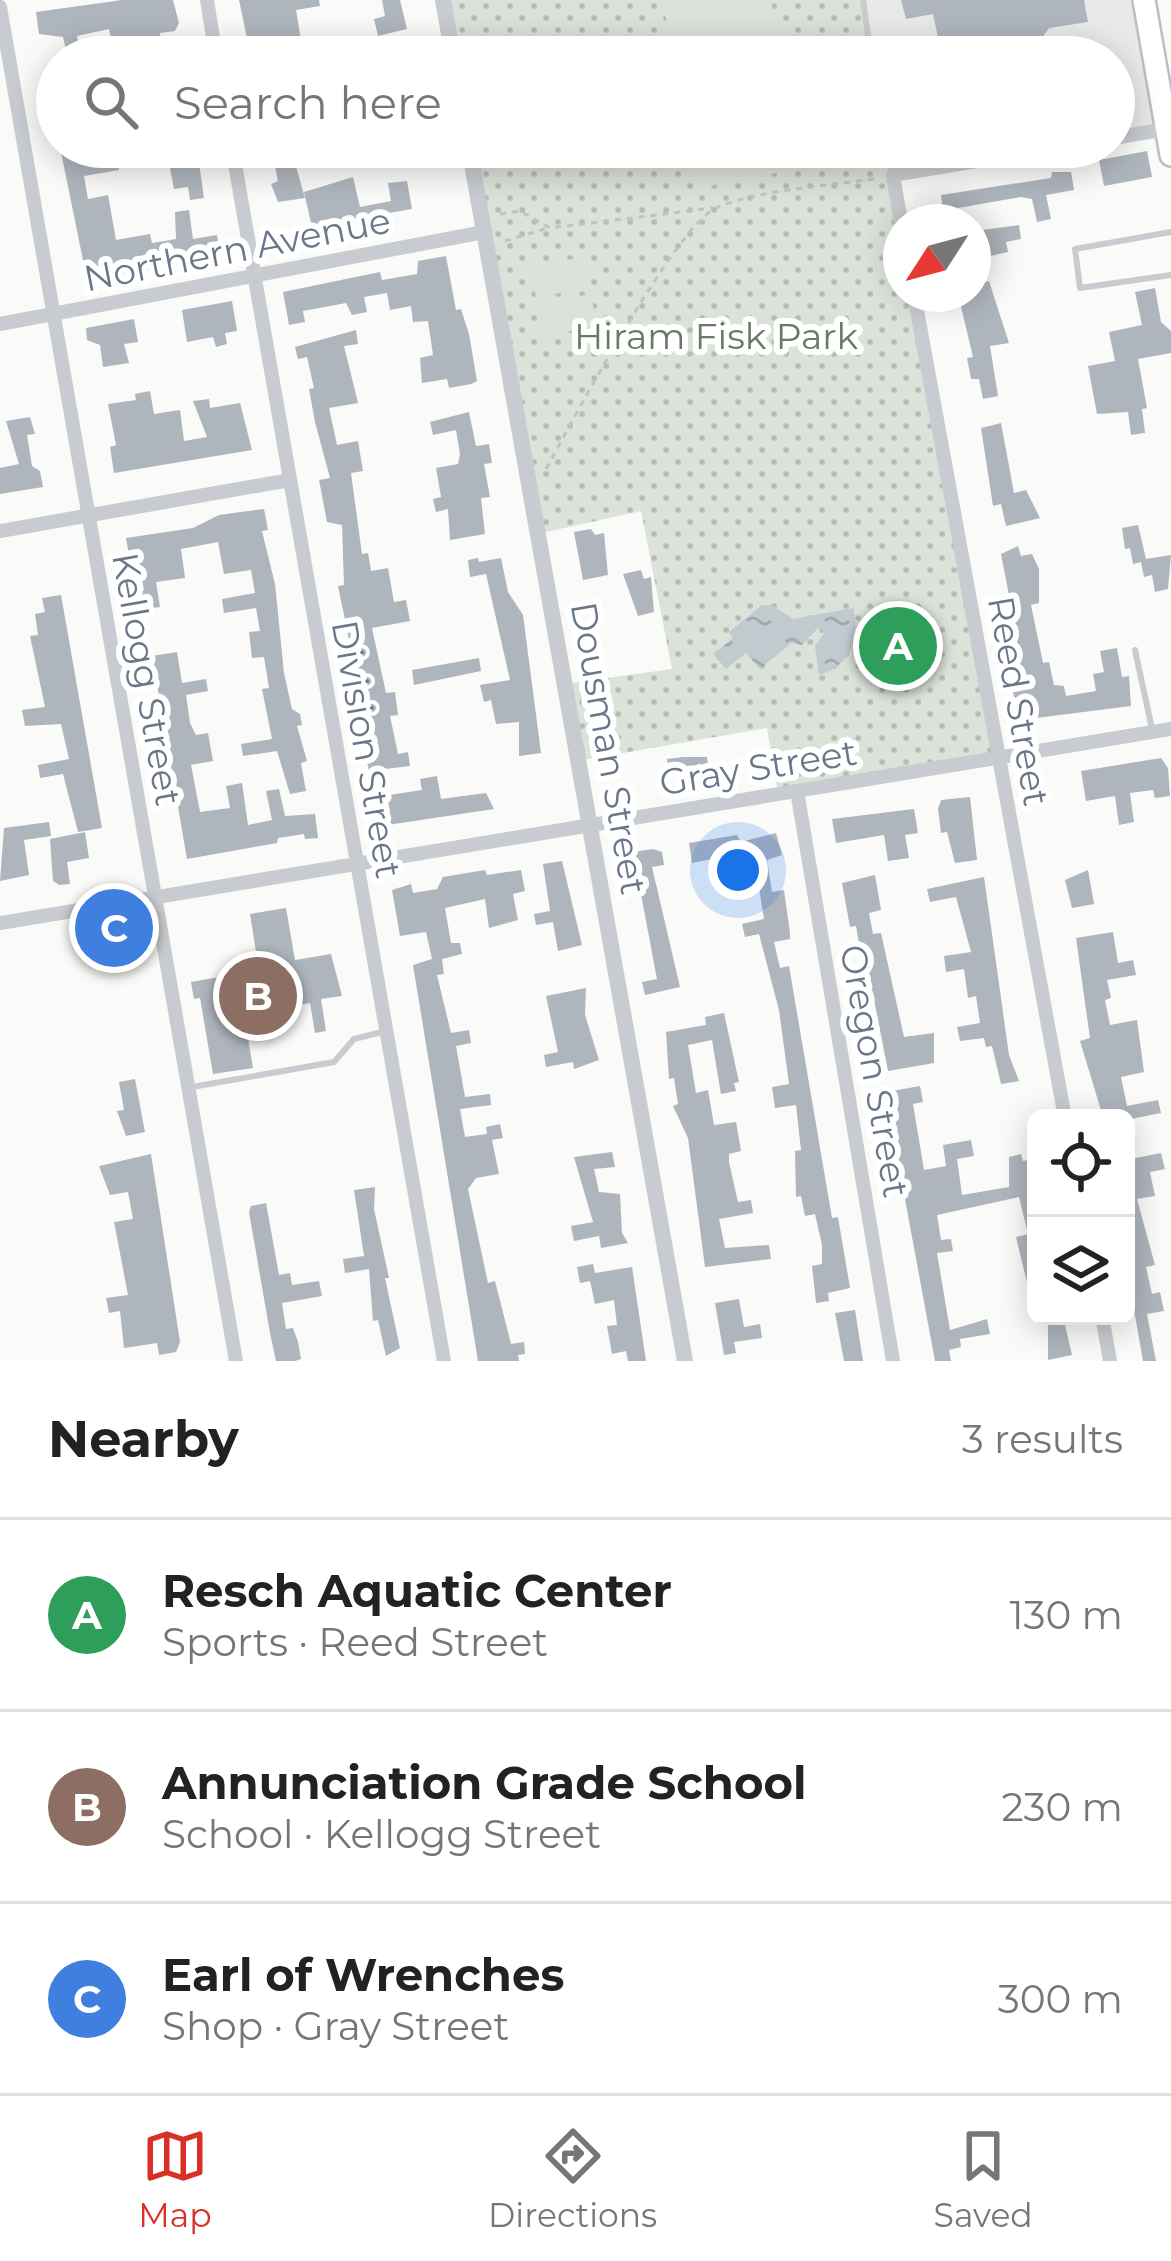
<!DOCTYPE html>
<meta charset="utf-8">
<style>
:root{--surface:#fff;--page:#f2f2f2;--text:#222;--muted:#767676;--line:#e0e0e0;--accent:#d93025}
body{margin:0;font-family:Montserrat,sans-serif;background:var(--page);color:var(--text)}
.controls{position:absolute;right:36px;bottom:36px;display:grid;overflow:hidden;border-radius:18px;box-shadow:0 6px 30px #0003}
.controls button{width:108px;height:108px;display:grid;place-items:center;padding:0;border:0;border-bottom:3px solid var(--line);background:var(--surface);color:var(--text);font:60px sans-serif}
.compass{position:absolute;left:883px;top:204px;width:108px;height:108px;border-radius:50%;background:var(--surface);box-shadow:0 6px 30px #0003;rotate:234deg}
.you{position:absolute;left:738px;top:870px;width:42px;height:42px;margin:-30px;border:9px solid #fff;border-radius:50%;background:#1a73e8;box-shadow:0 0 0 18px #1a73e833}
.badge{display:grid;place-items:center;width:78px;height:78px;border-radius:50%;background:var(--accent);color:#fff;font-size:39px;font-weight:700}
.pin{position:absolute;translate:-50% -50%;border:6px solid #fff;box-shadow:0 3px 12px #0006}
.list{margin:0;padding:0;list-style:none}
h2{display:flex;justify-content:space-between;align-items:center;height:156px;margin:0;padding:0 48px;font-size:51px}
h2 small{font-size:39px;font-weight:400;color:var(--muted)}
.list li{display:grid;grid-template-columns:78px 1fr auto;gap:36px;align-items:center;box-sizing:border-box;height:192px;padding:0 48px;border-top:3px solid var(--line)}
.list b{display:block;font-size:45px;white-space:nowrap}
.list p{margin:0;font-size:39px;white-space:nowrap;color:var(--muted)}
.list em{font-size:39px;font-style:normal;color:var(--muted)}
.icon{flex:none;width:66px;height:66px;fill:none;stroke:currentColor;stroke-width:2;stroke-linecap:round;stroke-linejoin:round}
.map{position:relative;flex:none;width:1171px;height:1361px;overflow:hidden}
.search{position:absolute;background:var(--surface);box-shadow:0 6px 30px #0003;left:36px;right:36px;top:36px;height:132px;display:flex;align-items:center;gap:30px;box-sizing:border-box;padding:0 42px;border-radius:66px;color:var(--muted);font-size:45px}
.sheet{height:732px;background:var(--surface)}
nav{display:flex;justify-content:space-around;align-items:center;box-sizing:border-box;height:168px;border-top:3px solid var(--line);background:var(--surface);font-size:33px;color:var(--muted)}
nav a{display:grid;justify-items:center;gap:6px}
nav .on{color:var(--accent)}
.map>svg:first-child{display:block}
</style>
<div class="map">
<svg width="1171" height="1361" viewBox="0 0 1171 1361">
<defs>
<pattern id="park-dots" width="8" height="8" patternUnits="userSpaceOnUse" patternTransform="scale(3)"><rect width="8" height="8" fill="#dbe2d9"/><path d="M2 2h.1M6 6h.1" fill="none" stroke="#b6bcb6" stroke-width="1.8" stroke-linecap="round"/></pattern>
<pattern id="water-ripples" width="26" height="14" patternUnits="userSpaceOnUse" patternTransform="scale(3)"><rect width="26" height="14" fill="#c1cacf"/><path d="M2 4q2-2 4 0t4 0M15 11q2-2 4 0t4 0" fill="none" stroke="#a1a9ae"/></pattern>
</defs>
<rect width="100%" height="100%" fill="#fafaf8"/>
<path fill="#e8e9e9" d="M863,0h281l22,129 -52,9v-81h-243z"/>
<path fill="url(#park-dots)" d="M443,0h420l8,57h-418z
M469,147h418l14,75v72h13l85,464 -221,36 -11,-66 -190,33 -13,-77 108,-15 -31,-158 -104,23z"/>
<path fill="#dbe2d9" d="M662,0h109l11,57h-108z
M692,147h109l4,20 -104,21z
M584,257l5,31 -53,9 -6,-31z
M591,294l6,32 -54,10 -6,-32z"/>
<path fill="url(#water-ripples)" d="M762,605h10l21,14 60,-11c8,30 -3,58 -34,67l-4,-29 10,-14 -6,-5 -17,18 -11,-2 -31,26 -14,-16 -20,16 -13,-15 20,-16 -4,-6z
M903,605l14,82 -25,4 -13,-82z"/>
<path fill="#afb5bd" d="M122,0h51l6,23 -4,8 -15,2 3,24h-48l-6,-28 -32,7 3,15 -13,3 -4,-17 -24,-3 -3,-22z
M239,0h80l1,6 -24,4 5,30 -25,4 2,13h-27z
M382,0h18l7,29 -29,7 -4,-17 11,-3z
M901,0h183l4,22 -39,6 -20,28 -5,-5 -75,6 -4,-16 -6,1 -6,-28 -27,5z
M60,147h21l5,13 31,-5 2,15 -35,6 4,23 20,-4 8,45 34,-6 2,9 24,-4 -1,-27 14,-2 4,29 24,-4 3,16 -32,5 1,7 -102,17z
M291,149l14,49 -27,4 -7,-18 7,-3 -5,-25z
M1147,151l5,26 -48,9 -5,-26z
M199,163l5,35 -14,2 -2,-13 -14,2 -4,-21z
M1052,172h19l3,18 -28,5 5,24 -14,3 -5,-23 -11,-2 -63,11 3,14h-17l-3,-27 110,-17z
M353,177l7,30 31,-6 -3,-18 19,-2 5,28 -29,5 2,10 -61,12 -3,-11 -9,2 -8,-35z
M1019,225l2,14 -15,3 2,10 -22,5 -4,-27z
M446,256l10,54 5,-1 8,25 8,47 -6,3 -22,4 -2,-9 -25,4 -2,-25 13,-3 -5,-34 -15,1 -2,-16 -21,4 -3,-17 -23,4 3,15 -15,3 -6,-12 -43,8 2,11 -16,3 -6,-33 97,-20 2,8 35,-6 1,-13z
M989,281l20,62 -19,3 8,50 -15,3 -4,-20h-8l-4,-21 6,-1 -15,-63h15v-9z
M1155,288l6,34 10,9v22l-33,6 9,49 -5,1 3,24 -14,2 -3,-23 -31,2 -9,-48 27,-5 -6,-29 33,-7 -7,-33z
M232,301l5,30 -12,2 2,11 -11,3 -3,-10 -26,5 -5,-32z
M134,319l4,23 -14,2 5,19 -26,4 -3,-22 -13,-5 -1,-12z
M356,330l2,14 -14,2 14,57 -29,5 8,37 21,-4 5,30 -12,2 11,81 6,-1 3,18 17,-3 6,34 12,-2 4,21 -38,7 14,65 9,-1 3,23 -8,1 8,38 10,-2 2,14 -41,5 -3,-13 7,-2 -35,-170 6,-1 -2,-60 -15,-3 -8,-42 11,-2 -15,-56 -6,-33 5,-1 -7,-31 -9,2 -3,-12z
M150,391l4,23 26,-4 4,31 23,-4 -14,-36 16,-2 1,9 30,-5 12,47 -138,23 -4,-26 6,-2 -8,-41 28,-4 -1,-6z
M469,412l7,34 13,-2 3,19 -8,1 6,33 -9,1 4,36 -35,6 -2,-31 -12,3 -3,-13 8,-2 -5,-29 22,-4 2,-10 -4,-24 -23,5 -3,-13z
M30,417l5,17 -8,1 5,31 8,5 3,16 -43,7v-26l19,-4 -13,-43z
M1001,423l13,70 12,-3 14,28 -34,8 -5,-22 -8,2 -12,-78z
M264,509l4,21 -6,1 13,53 9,89 8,36 8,5 2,11 -5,1 10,35 -6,2 5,28 -16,3 -13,-43 -34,5 -2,-12 31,-5 -10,-50 7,-1 -5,-31 -12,1 -3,-26 11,-1 -4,-23 -32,5 -2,-14 33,-6 -4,-23 -27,4 -6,-32 -37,7 4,29 -29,4 4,25 -27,4 -3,-19 14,-2 -5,-28 -10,-7 -3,-17 67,-10 26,-13z
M1138,525l8,34 25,-4 -3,34 -13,3 -3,-17 -8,2 -3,-15 -8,2 -3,-16 -5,1 -3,-21z
M591,529l4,6 9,-2 4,42 -25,5 -9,-48z
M1018,546l3,10 11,-2 7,15v34l-8,2 12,58 6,-1 5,23 10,1 2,10 30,-5 -3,-17 11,-2 -4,-21 17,-3 5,29 7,-1 2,30 -95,12 1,6 -16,3 -8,-35 7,-1 -4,-60 -15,-77z
M478,558l1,4 22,-4 7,34 15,23 18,138 -22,3v-34l-23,2 -5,-24 -7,2 -4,-17 30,-5 -24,-106 -16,3 -2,-17z
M641,570l3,9 7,-2 3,35 -16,4 -15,-42z
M61,595l41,233 -24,4 -15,-58 -23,4 -2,-13 31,-6 -8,-35 -36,2 -3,-16 23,-3 -15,-71 8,-1 -3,-21 10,-2 -3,-14z
M177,652l5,31 24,-4 2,12 -22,4 4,28 6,12 12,-2 5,28 -22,4 9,47 30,-4 -4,-22 16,-3 6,42 24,-5 -6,-29 13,-2 6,27 30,-2 3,24 -13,1 -1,-5 -26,4 -1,5 -90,16 -35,-203z
M479,658l2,13 -67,14 -2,-15z
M683,757h24l4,25 -16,3 -2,-13 -23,4 -3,-17z
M1161,758l7,10 2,28 -15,2 -2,-8 -23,3 4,29 -15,3 -4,-29 -29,5 -5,-30z
M437,776l4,23 45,-6 8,16 -120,18 -5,-29 53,-8 -2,-11z
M970,797l7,63 -22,3 -8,-31 -6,1 -3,-24 3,-9z
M914,809l4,24 -13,2 4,23 -21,3 -4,-26 -48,8 -4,-24z
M49,822l2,14 -27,4 5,35 -29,6 4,-53z
M85,832l4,26 -22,4 3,22 -11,1 -6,-4 -3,-42z
M776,833l6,22 -15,5 5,32 12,-2 6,43v6l-16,3 6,26 9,-2 43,252 6,-1 12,71 -22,5 1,8 -13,2 -4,-37 10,-2v-19l-7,-31 -10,2 -4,-20 -5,1 -1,-46 6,-1 -5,-45 -21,3 -3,-21 17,-3 -10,-74 -20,-76 -14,3 -3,-13 22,-5 -11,-68 -61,12 -3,-20 48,-8 4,7z
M653,849l9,3 2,13 -12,2 28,120 -35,8 -3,-13 15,-3 -24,-127z
M562,861l20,84 -24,6 -5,-29 -17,3 -2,-11 16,-3 -7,-47z
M485,870l2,5 34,-5 4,21 -12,3 5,26 -29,8 -4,-29 -40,9 6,35h9l2,11 -20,5 2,15 -7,1 14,58 18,-3 2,13 -15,3 9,51 25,-3 1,11 -31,4 5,28 22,-3 -1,-7 14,-3 3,14 -11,2 7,34 -23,4 -8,11 20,94 7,-2 16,63 13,-2 1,12 -7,1 1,6h-41l-65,-396 19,-6 -6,-27 -26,4 -8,-46 19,-6 2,9 24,-4 6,-12z
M1088,870l6,34 -22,4 -7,-28z
M875,875l6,35 -12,3 4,21 8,-1 23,104 30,-4v30l-46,8 -24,-123 -4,1 -4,-23 -6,1 -8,-44z
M984,877l25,178 10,26 -18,3 -9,-38 -6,1 -2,-9 -24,3 -3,-14 23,-4 -4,-27 -8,2 -4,-29 -18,3 -2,-16 27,-4 -15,-55 -26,5 -3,-13z
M286,908l9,52 36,-6 11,42 -21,3 5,32 -11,2 -5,-30 -66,11 9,54 -40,6 -13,-76 -6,1 -3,-17 68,-12 -9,-56z
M1113,932l5,31 15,-3 3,15 -29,5 4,18 -6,2 5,25 27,-5 7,52 -23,5 6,29 31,-6 3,13 -35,7v-8l-23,5 -23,-76 10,-3 -14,-100z
M586,988l-1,27 14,45 -25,9 -1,-7 -27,5 -2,-12 14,-3 -12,-56z
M724,1013l15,69 -5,1 2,8 -15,3 -9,-54 -24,5 8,48 12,-3 6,35 22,-3 5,29 -12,3v8l9,40 13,-2 2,13 -34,6 6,29 44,-3 2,14 -66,8 -17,-129 -15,-32 5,-2 -4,-26 -5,1 -3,-47 40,-7 -1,-8z
M135,1079l10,53 -19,4 -9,-25 7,-1 -5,-28z
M920,1086l3,16 -10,2 11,66 22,-4 -3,-21 28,-5 3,16 -17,3 5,36 47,-8v-30l12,-3 2,7 8,-2 5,28v107l-6,1 -14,-58 12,-3 -9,-37 -82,18 4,25 10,-1 2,12 -16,2 13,77 37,-11 3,15 -30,5 1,8 -12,3 2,11h-16l-46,-248 -2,-21z
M612,1152l3,15 -21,2 5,23 21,2 2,39 6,10 -27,5 -2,-12 -25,5 -3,-15 22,-4 -19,-65z
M1161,1153l4,16 -15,3 5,24 -18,3 18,66 -9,2 6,27 8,-2 4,19 -17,3 9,47h-13l-17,-97v-104z
M151,1154l29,188 -4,10 -17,3 -2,-12 -33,5 -4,-37 -11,2 -3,-15 22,-3 -14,-73 19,-3 -5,-27 -18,3 -11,-29z
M375,1187l-1,22 15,69h-4l15,70 -14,8 -8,-36 -5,1 -4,-52 -24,4 -2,-14 21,-3 -10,-66z
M266,1203l13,72 11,-2 2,12 27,-4 3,15 -40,7 4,26 7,-1 5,14 3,17 -6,2h-19l-6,-28 -21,-121 2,-6z
M593,1264l2,9 37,-6 14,94h-18l-2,-10 -14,3 -5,-28 10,-1 -3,-25 -19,4 -5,-23 -10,2 -3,-16z
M739,1299l5,28 16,-3 2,14 -28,4 2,11 -12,2 -9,-52z
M855,1310l8,51h-19l-9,-48z
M1048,1316h15l9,39 -24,5z"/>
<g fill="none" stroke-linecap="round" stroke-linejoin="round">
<defs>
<path id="primary" d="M1144,0l27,155"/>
</defs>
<use href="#primary" stroke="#bbbec3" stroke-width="26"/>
<path stroke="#c0c2c5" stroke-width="3" stroke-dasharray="6 6" stroke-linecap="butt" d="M500,214l20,-3 30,17 163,-20
M505,241l43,-13
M546,469c27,-49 129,-242 170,-261 43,-19 116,-22 163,-30"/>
<path stroke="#c8cbcf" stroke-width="6" d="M863,0l8,57
M887,147l5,26
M1171,232l-96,17 5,39 91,-13
M1135,650l17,79
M192,1087l142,-25 20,-23 32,-8"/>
<path stroke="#c8cbcf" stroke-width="14" d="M207,0l9,57
M0,7l236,1354
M1114,138l52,-9
M232,147l212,1214
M901,222l-8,-47 168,-28
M914,294l151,824
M0,324l484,-92
M0,531l290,-51
M797,791l96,570
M0,923l1171,-194
M1102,1316l8,45"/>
<path stroke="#c8cbcf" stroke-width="16" d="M443,0l10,57
M469,147l216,1214"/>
<use href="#primary" stroke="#fff" stroke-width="21"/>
</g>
<g text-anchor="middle" stroke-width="12" stroke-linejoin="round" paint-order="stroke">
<g font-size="36" fill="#697789" stroke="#fff">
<text transform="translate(237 249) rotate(-11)" y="13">Northern Avenue</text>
<text transform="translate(147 679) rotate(80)" y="13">Kellogg Street</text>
<text transform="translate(1019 701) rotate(80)" y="13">Reed Street</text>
<text transform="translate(609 748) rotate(80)" y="13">Dousman Street</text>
<text transform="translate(367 749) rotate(80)" y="13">Division Street</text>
<text transform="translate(758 767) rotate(-9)" y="13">Gray Street</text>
<text transform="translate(875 1071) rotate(80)" y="13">Oregon Street</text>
</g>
<g font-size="36" fill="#667a64" stroke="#fff">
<text x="716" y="349">Hiram Fisk Park</text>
</g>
</g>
</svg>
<div class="controls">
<button><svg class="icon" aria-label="locate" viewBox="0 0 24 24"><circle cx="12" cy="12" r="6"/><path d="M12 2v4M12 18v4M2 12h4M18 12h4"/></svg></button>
<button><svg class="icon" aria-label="layers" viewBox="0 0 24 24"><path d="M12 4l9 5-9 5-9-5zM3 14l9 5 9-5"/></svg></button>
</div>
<svg class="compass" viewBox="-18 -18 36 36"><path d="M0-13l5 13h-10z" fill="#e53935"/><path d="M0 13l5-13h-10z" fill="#767676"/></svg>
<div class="you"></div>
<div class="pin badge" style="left:898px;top:646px;background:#2e9e5b">A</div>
<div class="pin badge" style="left:258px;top:996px;background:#8d6e63">B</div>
<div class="pin badge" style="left:114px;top:928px;background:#3f7fe0">C</div>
<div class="search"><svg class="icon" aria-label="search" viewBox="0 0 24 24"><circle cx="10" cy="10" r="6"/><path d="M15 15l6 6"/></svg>Search here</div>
</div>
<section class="sheet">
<h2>Nearby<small>3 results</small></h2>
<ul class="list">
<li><span class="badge" style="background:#2e9e5b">A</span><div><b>Resch Aquatic Center</b><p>Sports · Reed Street</p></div><em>130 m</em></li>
<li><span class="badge" style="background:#8d6e63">B</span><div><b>Annunciation Grade School</b><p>School · Kellogg Street</p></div><em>230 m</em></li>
<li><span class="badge" style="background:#3f7fe0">C</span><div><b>Earl of Wrenches</b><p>Shop · Gray Street</p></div><em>300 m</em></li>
</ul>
</section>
<nav>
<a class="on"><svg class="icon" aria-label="map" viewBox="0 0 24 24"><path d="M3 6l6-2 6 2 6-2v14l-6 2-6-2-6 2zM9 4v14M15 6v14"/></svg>Map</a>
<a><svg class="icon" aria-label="directions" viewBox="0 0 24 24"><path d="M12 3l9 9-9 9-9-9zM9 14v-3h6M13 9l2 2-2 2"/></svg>Directions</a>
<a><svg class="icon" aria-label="saved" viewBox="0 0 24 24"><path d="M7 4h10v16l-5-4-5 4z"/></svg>Saved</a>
</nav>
